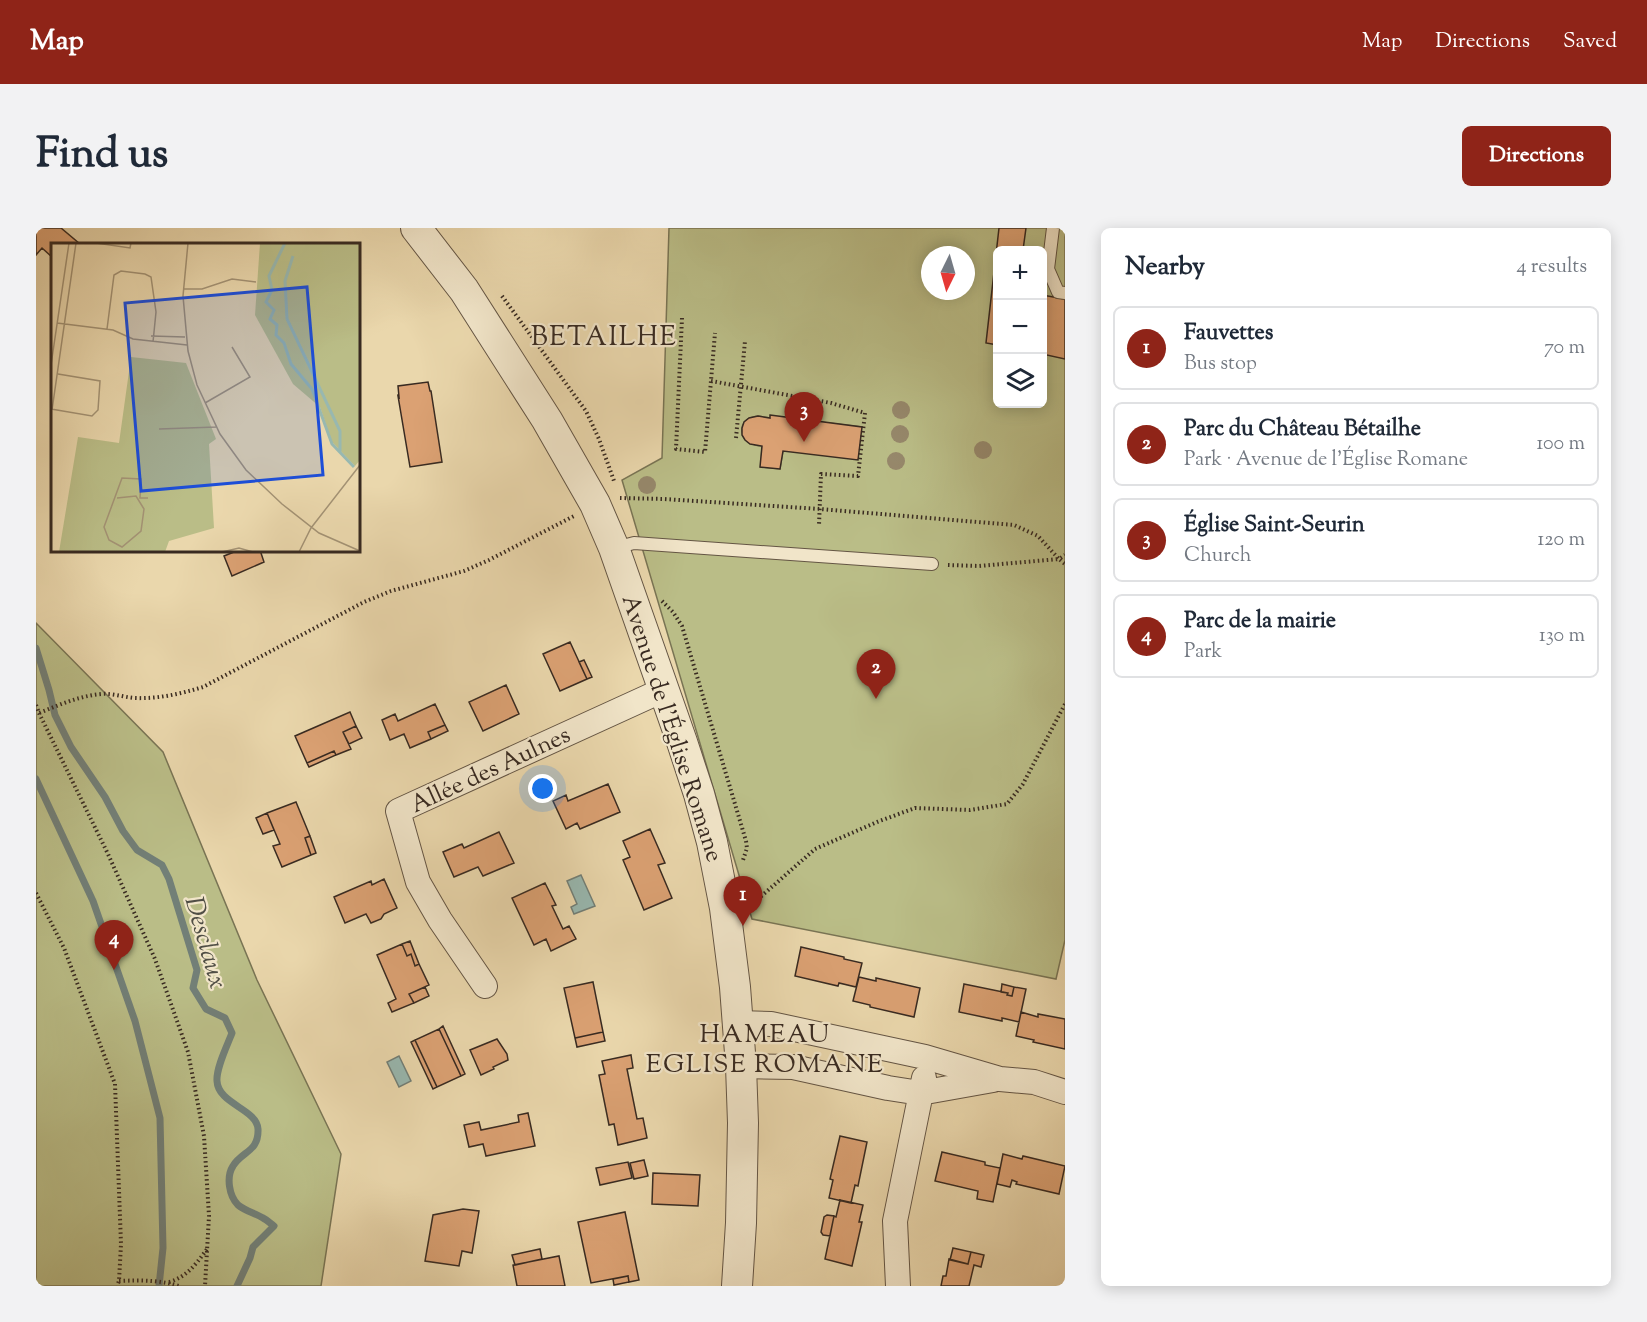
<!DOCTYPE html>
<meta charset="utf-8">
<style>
:root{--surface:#fff;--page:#f2f2f3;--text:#1f2937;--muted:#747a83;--line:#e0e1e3;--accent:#8f2418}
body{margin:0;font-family:"Sorts Mill Goudy",serif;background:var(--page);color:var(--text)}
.controls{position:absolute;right:18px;top:18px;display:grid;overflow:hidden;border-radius:9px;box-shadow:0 3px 15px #0003}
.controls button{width:54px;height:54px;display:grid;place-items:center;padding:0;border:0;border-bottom:2px solid var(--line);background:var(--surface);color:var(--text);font:30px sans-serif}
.compass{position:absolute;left:885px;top:18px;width:54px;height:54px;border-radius:50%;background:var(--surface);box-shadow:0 3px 15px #0003;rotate:185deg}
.you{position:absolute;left:507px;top:561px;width:21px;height:21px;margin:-15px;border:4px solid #fff;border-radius:50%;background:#1a73e8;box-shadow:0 0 0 9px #1a73e833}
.badge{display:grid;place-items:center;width:39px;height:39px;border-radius:50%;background:var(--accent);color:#fff;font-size:20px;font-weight:700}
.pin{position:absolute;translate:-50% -50px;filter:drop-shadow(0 2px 3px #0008)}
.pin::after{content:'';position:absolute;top:32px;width:21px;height:18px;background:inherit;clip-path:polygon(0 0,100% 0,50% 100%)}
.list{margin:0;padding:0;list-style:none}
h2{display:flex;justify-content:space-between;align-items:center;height:78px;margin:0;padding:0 24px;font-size:26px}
h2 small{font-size:20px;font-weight:400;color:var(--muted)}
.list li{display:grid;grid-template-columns:39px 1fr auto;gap:18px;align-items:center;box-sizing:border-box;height:84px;margin:0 12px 12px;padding:0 12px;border:2px solid var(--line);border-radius:9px}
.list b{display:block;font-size:22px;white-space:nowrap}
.list p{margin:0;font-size:20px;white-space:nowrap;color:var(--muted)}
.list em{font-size:20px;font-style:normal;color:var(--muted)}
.icon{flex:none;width:33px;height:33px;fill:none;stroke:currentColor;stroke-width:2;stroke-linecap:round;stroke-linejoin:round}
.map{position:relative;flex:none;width:1029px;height:1058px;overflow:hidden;border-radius:9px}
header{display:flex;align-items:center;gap:36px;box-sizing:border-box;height:84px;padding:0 30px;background:var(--accent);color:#fff}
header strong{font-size:28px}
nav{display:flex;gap:33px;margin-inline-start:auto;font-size:21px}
.intro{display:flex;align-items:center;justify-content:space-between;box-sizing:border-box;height:144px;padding:0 36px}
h1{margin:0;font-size:42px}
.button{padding:15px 27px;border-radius:9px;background:var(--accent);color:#fff;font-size:21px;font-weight:700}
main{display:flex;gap:36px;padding:0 36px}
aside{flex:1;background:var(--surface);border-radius:9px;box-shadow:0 3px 15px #0003}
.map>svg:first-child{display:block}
</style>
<header>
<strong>Map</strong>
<nav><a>Map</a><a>Directions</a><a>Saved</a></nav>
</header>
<div class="intro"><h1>Find us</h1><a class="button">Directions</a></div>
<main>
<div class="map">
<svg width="1029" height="1058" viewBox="0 0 1029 1058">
<rect width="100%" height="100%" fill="#ead7ac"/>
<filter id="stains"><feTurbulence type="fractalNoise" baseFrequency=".00333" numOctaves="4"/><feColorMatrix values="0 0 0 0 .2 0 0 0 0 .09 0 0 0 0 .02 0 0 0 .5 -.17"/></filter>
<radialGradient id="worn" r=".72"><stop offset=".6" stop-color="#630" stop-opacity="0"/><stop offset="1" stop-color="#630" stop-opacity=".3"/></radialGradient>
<path fill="#babd87" stroke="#797454" stroke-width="1.5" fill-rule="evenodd" d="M633,0h396v712l-9,39 -304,-60 -130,-439 40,-22zM962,22h44v154h-44zM894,27h36v36h-36zM722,188l12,2 1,-2 91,11 -79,24 -3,18 -19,-2 1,-21c-23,-1 -29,-27 -4,-30z
M0,395l127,129 94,228 84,174 -20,132h-285z"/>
<path fill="#98b8b0" stroke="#727f77" stroke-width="1.5" d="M545,647l14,31 -21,8 -3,-7 6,-3 -10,-23z
M363,828l12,25 -12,6 -12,-25z"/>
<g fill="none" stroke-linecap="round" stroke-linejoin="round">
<path stroke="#727f77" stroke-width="7" d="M0,420l13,42 6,25 16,32 34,50 18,34 14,19 25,15 7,14 28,91 -4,18 13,21 19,9 7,15c-5,13 -16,35 -15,48 1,23 40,28 41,48 1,23 -16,22 -25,37 -7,11 -4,30 5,39 7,6 17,8 25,13 4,2 7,5 11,8l-21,21 -3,11 -13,28
M0,551l57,122 42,120 25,97 3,130 -4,38"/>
</g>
<path fill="#dba173" stroke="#382a21" stroke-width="1.5" d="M0,0h25l19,16h-28v13l-10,-9 -6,7z
M963,0h27l-3,22h-25v95l-12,-2z
M1006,67l23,4v60l-23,-5z
M392,154l2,9h1l11,71 -32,5 -12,-71 1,1 -1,-11z
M734,187l92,12 -4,33 -75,-9 -3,18 -20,-2 2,-21 -12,-2 -5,-4 -3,-5v-7l2,-6 5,-4 9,-2 12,2z
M203,322h21l4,12 -32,14 -8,-20z
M534,414l17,37 -27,12 -17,-37z
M548,432l8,17 -5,2 -8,-17z
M470,457l13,29 -36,17 -14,-29z
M399,476l10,21 -17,7 3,7 -21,9 -6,-14 -14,6 -8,-20 13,-6 3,7z
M314,484l6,14 -13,6 8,17 -15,6 -2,-4 -27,12 -12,-27z
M409,497l3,6 -17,8 -3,-7z
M320,498l6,12 -13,6 -6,-12z
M298,523l2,4 -27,12 -2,-4z
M572,556l12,28 -40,17 -3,-6 -11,6 -13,-28 13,-6 2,6z
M260,574l14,34 -5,2 6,17 -29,12 -9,-21 7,-2 -13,-31z
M231,585l7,17 -11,4 -7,-16z
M614,601l15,34 -7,2 14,33 -28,12 -21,-50 7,-3 -7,-16z
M463,604l15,31 -31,13 -5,-9 -24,10 -11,-25 19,-8 2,4z
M274,608l6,17 -5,2 -6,-17z
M348,651l13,29 -13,6 -3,5 -10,4 -5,-9 -21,9 -11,-26 37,-16 1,4z
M509,655l11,22 -4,1 11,23 6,-3 7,13 -25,12 -5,-12 -12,6 -22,-47z
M374,713l9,23 -4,2 -4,-12 -4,2 -5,-12z
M366,716l5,12 4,-2 4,12 4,-2 10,21 -20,9 5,9 -22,9 -4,-9 8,-4 -19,-44z
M765,719l43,10v2l18,4 -6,24 -17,-4 -1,3 -43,-10z
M823,749l17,4v-3l44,10 -6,29 -44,-10v-2l-17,-4z
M557,754l10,50 -28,6 -11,-50z
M928,756l44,9 -1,2 5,1 2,-9 12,2 -7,33 -17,-4v3l-43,-9z
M966,756l12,3 -2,9 -5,-1 1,-2 -7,-1z
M389,759l4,9 -15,7 -5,-9z
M985,784l17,5v-3l27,5v30l-32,-7 1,-2 -18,-4z
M407,798l22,48 -4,2 -22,-47z
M403,801l22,47 -24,11 -22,-47z
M567,804l2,9 -28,6 -2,-9z
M461,811l10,15 1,6 -15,7 1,2 -13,6 -11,-25z
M379,812l22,47 -4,2 -22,-47z
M595,827l2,13 -6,1 10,50 6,-1 4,20 -29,7 -4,-21 -5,1 -10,-50 6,-1 -3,-13z
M492,885l7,33 -49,10 -3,-12 -14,3 -5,-22 15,-3 2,8 38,-8 -1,-7z
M804,908l27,6 -9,44 -3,-1 -4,18 -22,-5 4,-18 -3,-1z
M906,924l43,10v3l15,3 -7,34 -16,-3 1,-8 -43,-10z
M967,926l19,5 1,-3 42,10 -6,28 -43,-10 1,-2 -5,-2 -2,7 -13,-3z
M608,932l4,16 -14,3 -4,-16z
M592,934l4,16 -32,7 -4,-17z
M617,945l47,2 -2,31 -46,-2z
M804,972l23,5 -4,17h3l-10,44 -27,-7 9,-43 2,1z
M427,981l16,2 -7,42 -10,-2 -3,15 -34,-5 8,-46z
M589,984l14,68 -10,2 -1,-6 -37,7 -13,-61z
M791,987l7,1 -4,20 -7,-1 -2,-3 3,-15z
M917,1020l18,4 -3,12 -18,-4z
M504,1021l2,10 -27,6 -3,-10z
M935,1024l13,3 -3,12 -7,-2 -5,21h-28l2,-10h3l3,-17 19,5z
M523,1028l6,30h-48l-4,-21z
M592,1048l1,6 -15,3 -1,-6z"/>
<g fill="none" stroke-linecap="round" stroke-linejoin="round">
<defs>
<path id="service" d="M1017,0l-5,41 10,23 7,1
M579,320l19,-5 298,21"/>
<path id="minor" d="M449,758l-45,-66 -22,-38 -20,-71 265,-121
M701,795l34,1 154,33 75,22 34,3 31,10
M705,838l52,1 95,21 32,5 73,-13
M862,1058l-3,-65 29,-143"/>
<path id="tertiary" d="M380,0l48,62 83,130 48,84 19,44 68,194 17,52 13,48 13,66 10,79 6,79 2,57 -2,100 -4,63"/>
</defs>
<use href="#service" stroke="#645544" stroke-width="14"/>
<use href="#minor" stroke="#645544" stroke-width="26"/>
<use href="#tertiary" stroke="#645544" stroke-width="32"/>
<path stroke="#382a21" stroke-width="4" stroke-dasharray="1.5 3" stroke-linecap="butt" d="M466,68l84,115 13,28 15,42
M646,90l-6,131 29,3 10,-119
M675,153l120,22 34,10 -7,63 -37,-2 -2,51
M700,210l9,-97
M584,270l44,1 156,10 194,16 24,11 21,23 6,-4
M912,337l31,1 80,-7 6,5
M626,373l11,11 9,14 64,215 1,7 -4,12
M0,477l3,8c20,-8 40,-17 62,-19 11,-1 22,3 33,4 24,1 46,-4 69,-11l161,-85 27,-11 73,-20 25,-11 85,-44
M3,485l69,141 47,105 33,93 16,84 5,80 -4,70
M0,665l28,55 51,136 6,160 -2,37 -2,5
M713,674l8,-2 58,-51 62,-27 38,-14 55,2 37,-6 16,-20 42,-80
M83,1053c21,-1 40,-1 60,5
M133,1054c18,-5 28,-19 38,-33"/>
<use href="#service" stroke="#f1e5c9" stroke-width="12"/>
<use href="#minor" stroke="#f1e5c9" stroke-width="24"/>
<use href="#tertiary" stroke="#f1e5c9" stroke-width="30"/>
</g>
<g fill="#96886b">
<circle cx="865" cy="182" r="9"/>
<circle cx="864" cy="206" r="9"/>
<circle cx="947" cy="222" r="9"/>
<circle cx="860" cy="233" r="9"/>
<circle cx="611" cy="257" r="9"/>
</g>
<g text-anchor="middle" stroke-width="4.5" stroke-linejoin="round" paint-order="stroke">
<g font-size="24" fill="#382a21" stroke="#f1e5c9">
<text transform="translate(637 500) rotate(72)" y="8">Avenue de l'Église Romane</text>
<text transform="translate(454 541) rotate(-25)" y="8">Allée des Aulnes</text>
</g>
<g font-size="26" font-style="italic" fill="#504e45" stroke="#f1e5c9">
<text transform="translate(171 714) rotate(74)" y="9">Desclaux</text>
</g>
<g font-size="26" letter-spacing="1.5" fill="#382a21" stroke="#f1e5c9">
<text x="729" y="814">HAMEAU<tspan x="729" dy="30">EGLISE ROMANE</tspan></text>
</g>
<g font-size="27" letter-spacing="1.5" fill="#382a21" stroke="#f1e5c9">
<text x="568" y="117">BETAILHE</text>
</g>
</g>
<g transform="translate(15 15)">
<rect width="309" height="309" fill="#ead7ac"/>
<path d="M209,0h100v217l-5,6 -23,-24 -12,-35 -27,-23 -38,-69zM80,114l55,6 30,76 -7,5 5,84 -45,13 -4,11h-106l19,-115 41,6z" fill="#babd87"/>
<path fill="none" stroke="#98b8b0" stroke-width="3" d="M234,0l-16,33 3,14 -6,12 8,8 -4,9 7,6 -1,10 8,8 7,21 21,25 20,55 22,23M242,13l-8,25 2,38 53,112v21"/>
<path fill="none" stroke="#a39274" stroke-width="1.5" d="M45,0l34,5 1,-5M137,0l-5,53 5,55 9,34 23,49 26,36 36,34 37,29 41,18M132,46h19l30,-10 24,3M6,80l56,7 20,9 54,6M56,86l7,-54 7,-4 24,3 6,3 5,35 -3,30M100,93l34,1M0,122l18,-122M154,160l45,-26 -18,-30M0,166l41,7 6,-6 2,-29 -42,-7M1,167l24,-167M108,186l57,-2M66,255l19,-2 8,13 -3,22 -19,16 -13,-7 -5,-13 18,-49 19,1 -1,19h8M171,309l17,-4 14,4M248,309l12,-24 49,-63"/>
<path fill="#1d4ed8" fill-opacity="0.15" stroke="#1d4ed8" stroke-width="3" d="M256,44l16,188 -182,16 -16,-188z"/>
<rect width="309" height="309" fill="none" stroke="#382a21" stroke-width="3"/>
</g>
<rect width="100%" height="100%" filter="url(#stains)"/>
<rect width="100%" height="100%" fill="url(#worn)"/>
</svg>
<div class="controls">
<button>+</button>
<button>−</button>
<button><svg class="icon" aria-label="layers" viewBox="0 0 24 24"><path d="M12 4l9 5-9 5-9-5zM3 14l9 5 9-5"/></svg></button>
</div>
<svg class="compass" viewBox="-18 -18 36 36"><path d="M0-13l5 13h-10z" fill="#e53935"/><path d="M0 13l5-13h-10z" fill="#747a83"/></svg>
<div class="you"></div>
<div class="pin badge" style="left:707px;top:698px">1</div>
<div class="pin badge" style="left:840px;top:471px">2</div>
<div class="pin badge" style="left:768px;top:214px">3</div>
<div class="pin badge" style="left:78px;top:742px">4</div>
</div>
<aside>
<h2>Nearby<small>4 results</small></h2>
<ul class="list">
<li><span class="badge">1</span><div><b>Fauvettes</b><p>Bus stop</p></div><em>70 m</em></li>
<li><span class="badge">2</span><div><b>Parc du Château Bétailhe</b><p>Park · Avenue de l'Église Romane</p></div><em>100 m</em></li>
<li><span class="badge">3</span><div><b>Église Saint-Seurin</b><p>Church</p></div><em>120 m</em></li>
<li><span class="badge">4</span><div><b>Parc de la mairie</b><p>Park</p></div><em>130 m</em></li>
</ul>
</aside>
</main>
